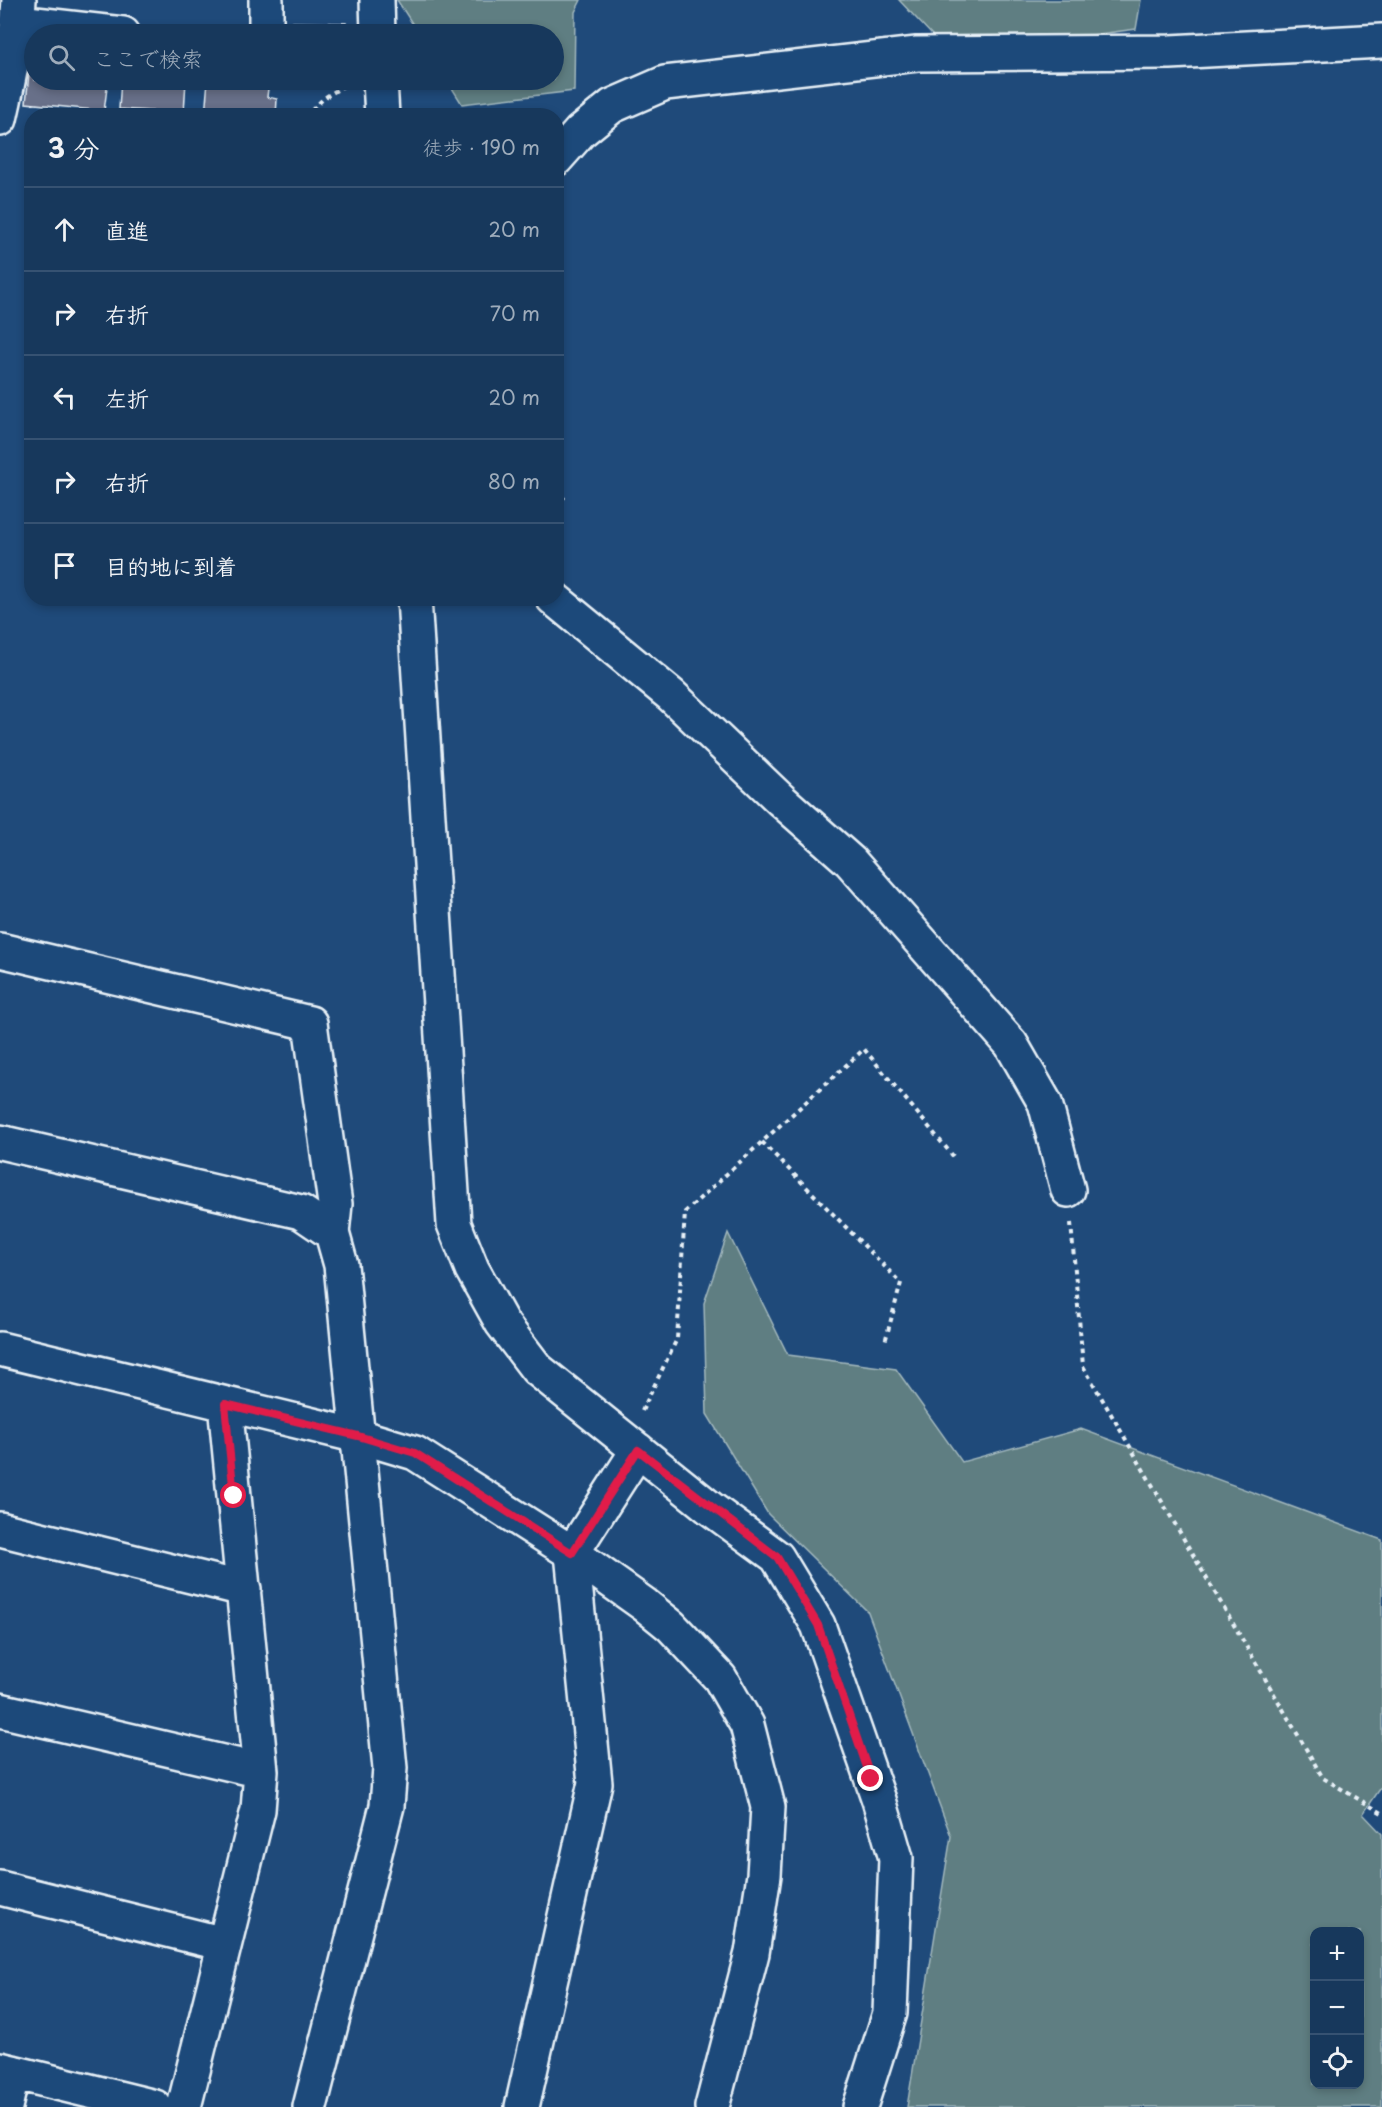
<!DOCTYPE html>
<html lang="ja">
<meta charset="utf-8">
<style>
:root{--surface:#17385c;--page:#203f62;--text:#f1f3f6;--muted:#9eacbb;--line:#365272}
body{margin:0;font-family:"Playpen Sans","Klee One",sans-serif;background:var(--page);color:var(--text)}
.controls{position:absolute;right:18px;bottom:18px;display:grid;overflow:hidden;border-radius:12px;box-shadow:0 3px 9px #0003}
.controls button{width:54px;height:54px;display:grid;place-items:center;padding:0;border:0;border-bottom:2px solid var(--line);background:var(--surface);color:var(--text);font:30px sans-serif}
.stop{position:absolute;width:18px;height:18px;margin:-14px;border:4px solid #e11d48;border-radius:50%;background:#fff}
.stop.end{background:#e11d48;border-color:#fff;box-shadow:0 2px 6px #0008}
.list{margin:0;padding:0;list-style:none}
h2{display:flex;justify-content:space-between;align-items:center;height:78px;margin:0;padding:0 24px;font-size:26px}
h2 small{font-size:20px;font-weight:400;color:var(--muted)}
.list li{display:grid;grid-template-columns:39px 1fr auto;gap:18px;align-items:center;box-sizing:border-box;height:84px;padding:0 24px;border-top:2px solid var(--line)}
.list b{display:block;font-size:22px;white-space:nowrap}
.list em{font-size:20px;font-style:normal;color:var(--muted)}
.icon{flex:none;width:33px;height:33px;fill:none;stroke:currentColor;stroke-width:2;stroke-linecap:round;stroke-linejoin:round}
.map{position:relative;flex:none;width:1382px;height:2107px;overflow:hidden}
.search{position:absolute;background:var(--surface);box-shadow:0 3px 9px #0003;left:24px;top:24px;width:540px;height:66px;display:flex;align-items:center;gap:15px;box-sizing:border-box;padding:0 21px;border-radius:33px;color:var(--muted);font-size:22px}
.panel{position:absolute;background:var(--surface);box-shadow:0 3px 9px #0003;left:24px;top:108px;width:540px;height:498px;border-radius:24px}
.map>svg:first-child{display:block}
</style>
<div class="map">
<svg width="1382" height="2107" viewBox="0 0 1382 2107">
<rect width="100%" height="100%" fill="#1f4a7a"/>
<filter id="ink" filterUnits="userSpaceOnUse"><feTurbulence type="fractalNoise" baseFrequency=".0167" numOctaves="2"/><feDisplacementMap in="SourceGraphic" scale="12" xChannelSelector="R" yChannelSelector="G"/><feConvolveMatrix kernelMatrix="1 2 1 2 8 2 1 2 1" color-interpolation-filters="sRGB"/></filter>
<g filter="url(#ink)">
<path fill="#5e7e82" stroke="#a3b8bd" stroke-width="1.5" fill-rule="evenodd" d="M397,0h184l-6,12 -1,79 -112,13 -15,-24h107v-46h-135z
M899,0h242l-5,29 -186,25z
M728,1233l60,122 108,14 66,93 119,-33 301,111v246l-19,28 19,20v273h-475l44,-271 -83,-224 -100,-98 -61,-100 -3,-111zM1314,1932h46v152h-46z"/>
<path fill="#676f89" stroke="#e8f1f8" stroke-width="1.5" d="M293,22l53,1v11h-53z
M31,54l3,1v25h74l-4,31 -78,-8z
M121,80h65l-2,33 -65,-4z
M208,80h61l-2,17 10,2 -1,17h-71z
M556,489l9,9 -9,8z"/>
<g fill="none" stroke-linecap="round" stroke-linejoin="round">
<defs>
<path id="minor" d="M266,0v34
M377,0l1,34
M18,22l105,12
M380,80l2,36
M0,119c9,-39 17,-79 19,-119
M556,159l24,-27 32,-26 53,-23 252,-29 253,-2 212,-11
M414,598l40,626 18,45 30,54 35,46 173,139 67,49 41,68 61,175 17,58 -6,155 -30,94
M553,598l118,97 110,105 69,61 161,183 34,59 23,87
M0,950l310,73 25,181 -3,29
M0,1349l358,87 57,17 157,100 73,52 26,21 49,52 27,47 21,82 -4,68 -12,78 -40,154
M0,1529l244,60
M0,1710l261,61
M0,1888l224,56
M0,2069l155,38
M5,2107l8,-35
M184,2107l74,-297 3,-39 -36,-367
M522,2107l73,-324 -23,-230 66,-103"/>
<path id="tertiary" d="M0,1142l301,70 31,21 9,32 49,503 -3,38 -77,301"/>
</defs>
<use href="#minor" stroke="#e8f1f8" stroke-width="38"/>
<use href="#tertiary" stroke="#e8f1f8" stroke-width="38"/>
<path stroke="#e8f1f8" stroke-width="4" stroke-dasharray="4.5 4.5" stroke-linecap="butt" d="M306,116l18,-18 21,-13
M762,1142l139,141 -16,59
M1071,1223l12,143 240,412 59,35
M642,1411l35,-72 8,-127 179,-163 89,107"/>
<use href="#minor" stroke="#1f4a7a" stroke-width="33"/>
<use href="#tertiary" stroke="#1f4a7a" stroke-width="33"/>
</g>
</g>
<g fill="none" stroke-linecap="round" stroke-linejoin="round" filter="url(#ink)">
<path stroke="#e11d48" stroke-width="8" d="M234,1496l-9,-92 133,32 57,17 157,100 66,-103 139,107 41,68 53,154"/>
</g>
</svg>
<div class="controls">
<button>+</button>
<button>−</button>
<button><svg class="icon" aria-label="locate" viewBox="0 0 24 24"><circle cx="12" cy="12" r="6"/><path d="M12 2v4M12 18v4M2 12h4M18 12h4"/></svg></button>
</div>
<div class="stop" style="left:234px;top:1496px"></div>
<div class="stop end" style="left:871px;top:1779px"></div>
<div class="search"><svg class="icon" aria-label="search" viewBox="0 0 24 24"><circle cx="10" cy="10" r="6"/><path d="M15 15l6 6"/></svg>ここで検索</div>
<section class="panel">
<h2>3 分<small>徒歩 · 190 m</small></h2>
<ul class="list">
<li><svg class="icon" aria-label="ahead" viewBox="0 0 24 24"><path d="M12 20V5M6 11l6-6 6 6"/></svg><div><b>直進</b></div><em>20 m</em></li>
<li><svg class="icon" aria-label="right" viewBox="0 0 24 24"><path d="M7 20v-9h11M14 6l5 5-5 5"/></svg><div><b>右折</b></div><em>70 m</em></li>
<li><svg class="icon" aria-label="left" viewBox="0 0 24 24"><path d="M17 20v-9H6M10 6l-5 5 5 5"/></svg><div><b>左折</b></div><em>20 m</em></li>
<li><svg class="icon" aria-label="right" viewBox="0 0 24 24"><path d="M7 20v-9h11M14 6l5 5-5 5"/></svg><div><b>右折</b></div><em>80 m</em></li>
<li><svg class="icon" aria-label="arrive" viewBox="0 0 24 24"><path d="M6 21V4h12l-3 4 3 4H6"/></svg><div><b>目的地に到着</b></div></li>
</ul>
</section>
</div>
